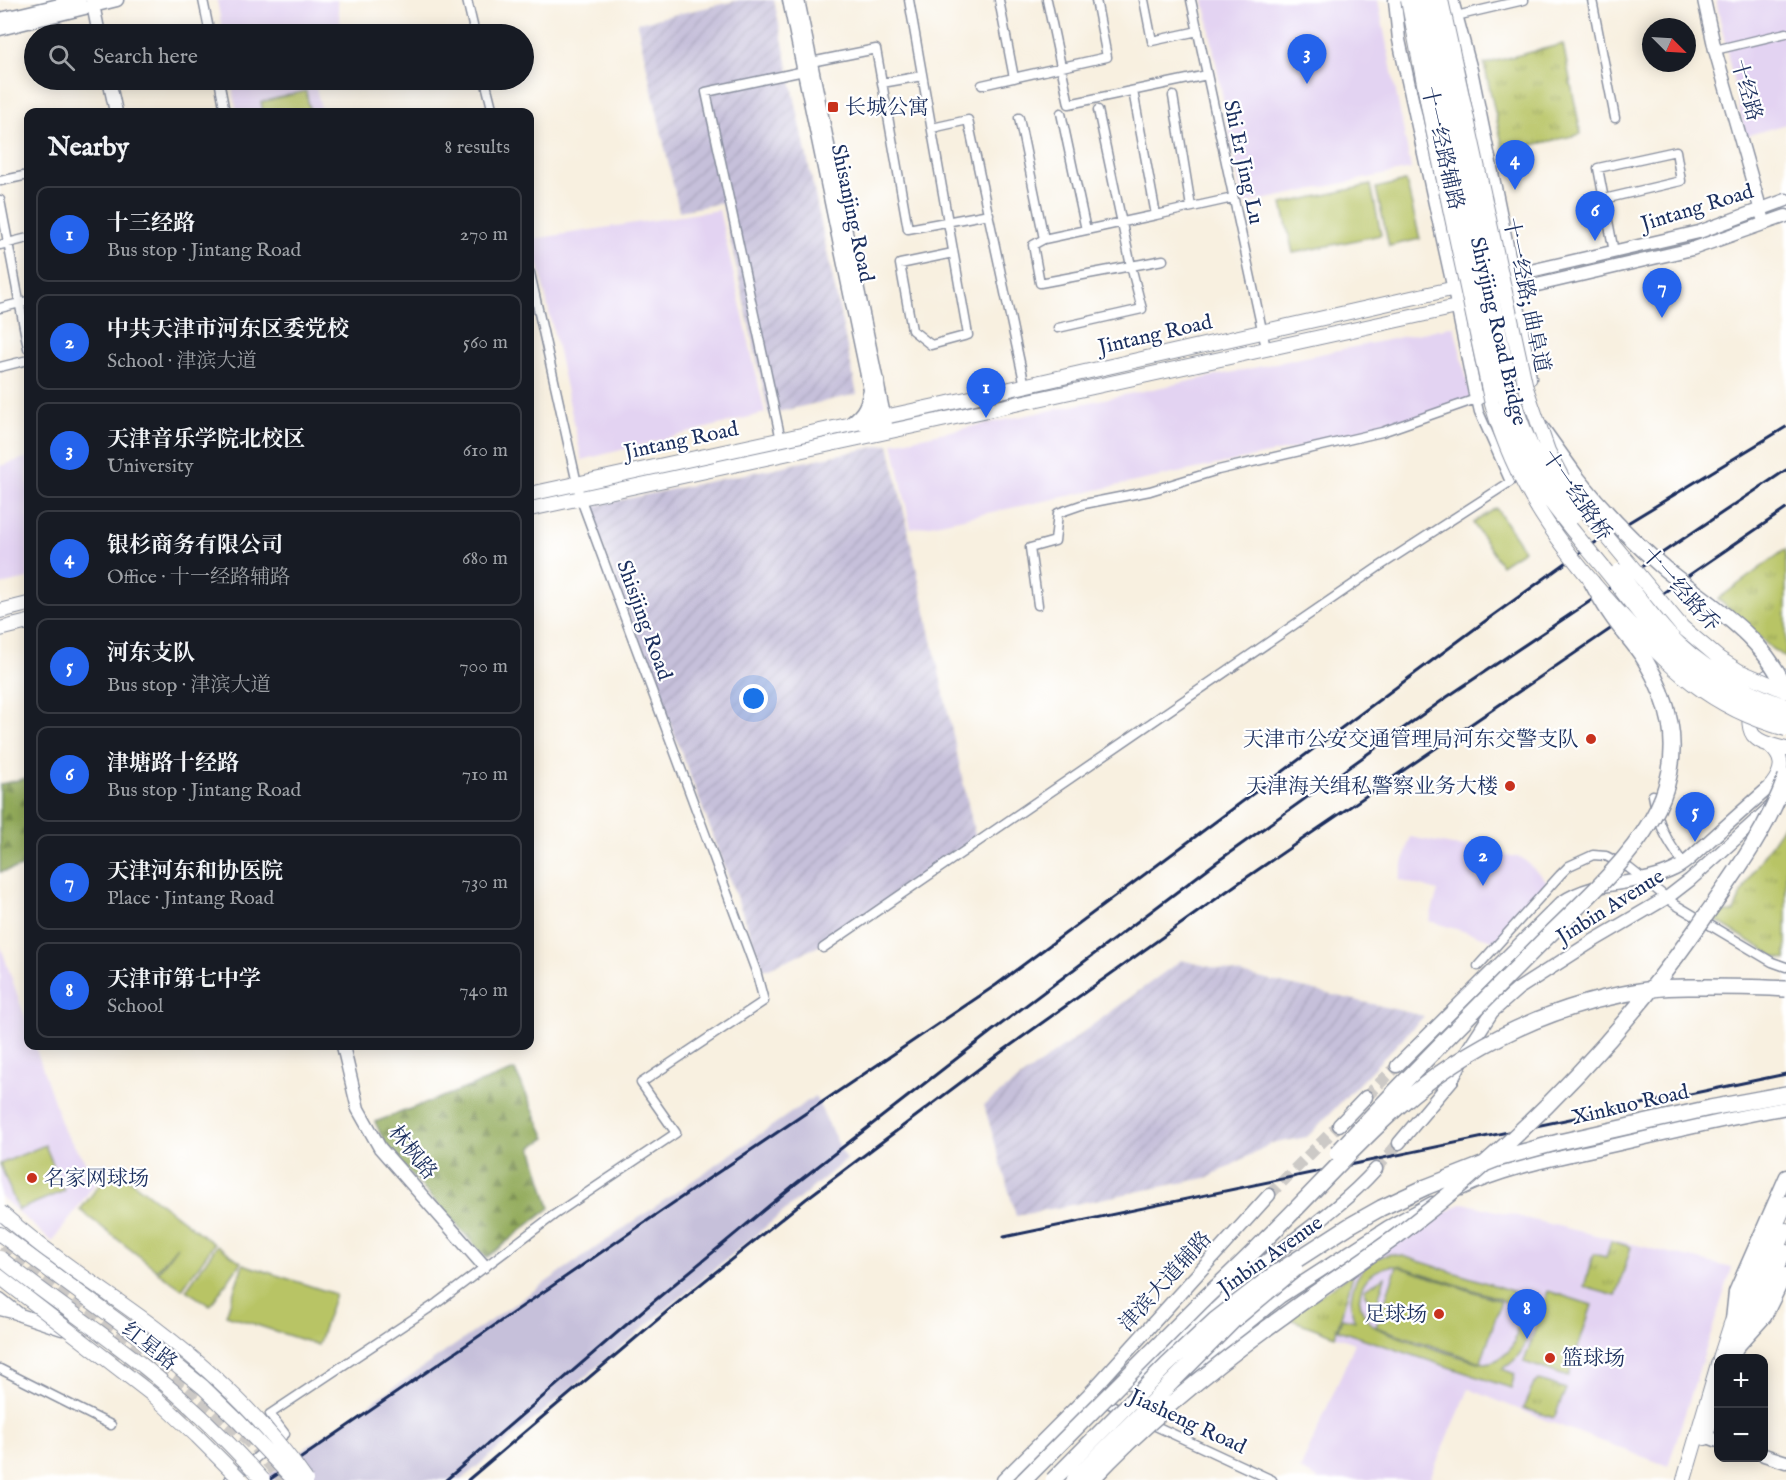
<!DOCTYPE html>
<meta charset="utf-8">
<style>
:root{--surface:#171b24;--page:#242831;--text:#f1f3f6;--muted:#9ea1a6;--line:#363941;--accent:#2563eb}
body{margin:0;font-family:"IM FELL English","Noto Serif SC",serif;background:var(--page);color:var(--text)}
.controls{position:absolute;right:18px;bottom:18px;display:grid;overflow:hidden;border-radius:12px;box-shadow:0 3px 15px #0003}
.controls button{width:54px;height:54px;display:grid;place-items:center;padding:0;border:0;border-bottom:2px solid var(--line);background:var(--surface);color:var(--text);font:30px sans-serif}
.compass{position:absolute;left:1642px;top:18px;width:54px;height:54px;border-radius:50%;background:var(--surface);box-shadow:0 3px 15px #0003;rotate:114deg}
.you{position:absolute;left:754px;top:699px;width:21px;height:21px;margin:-15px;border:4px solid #fff;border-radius:50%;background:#1a73e8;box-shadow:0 0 0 9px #1a73e833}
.badge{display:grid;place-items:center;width:39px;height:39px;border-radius:50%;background:var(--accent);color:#fff;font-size:20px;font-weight:700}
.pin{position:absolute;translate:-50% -50px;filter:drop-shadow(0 2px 3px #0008)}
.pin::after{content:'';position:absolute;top:32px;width:21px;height:18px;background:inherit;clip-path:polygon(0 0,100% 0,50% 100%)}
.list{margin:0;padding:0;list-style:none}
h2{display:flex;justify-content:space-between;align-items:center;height:78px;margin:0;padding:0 24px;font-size:26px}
h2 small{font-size:20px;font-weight:400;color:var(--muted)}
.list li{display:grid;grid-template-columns:39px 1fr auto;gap:18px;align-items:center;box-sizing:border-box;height:96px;margin:0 12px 12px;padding:0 12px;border:2px solid var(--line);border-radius:12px}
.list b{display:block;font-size:22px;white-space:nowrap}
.list p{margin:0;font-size:20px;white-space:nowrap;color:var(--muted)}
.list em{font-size:20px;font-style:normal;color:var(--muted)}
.icon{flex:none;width:33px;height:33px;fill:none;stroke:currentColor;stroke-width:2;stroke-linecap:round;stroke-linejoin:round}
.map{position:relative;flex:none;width:1786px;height:1480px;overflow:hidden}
.search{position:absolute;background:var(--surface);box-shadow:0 3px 15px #0003;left:24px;top:24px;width:510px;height:66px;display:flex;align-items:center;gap:15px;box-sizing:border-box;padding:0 21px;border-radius:33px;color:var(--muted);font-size:22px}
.panel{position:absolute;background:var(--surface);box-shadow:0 3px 15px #0003;left:24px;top:108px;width:510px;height:942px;border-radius:12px}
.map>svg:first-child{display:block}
</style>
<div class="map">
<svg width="1786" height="1480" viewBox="0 0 1786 1480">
<defs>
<pattern id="industrial-furrows" width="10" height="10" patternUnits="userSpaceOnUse" patternTransform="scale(1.5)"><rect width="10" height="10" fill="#c6c0da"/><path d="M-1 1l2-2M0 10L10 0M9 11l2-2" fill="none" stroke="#aaa5be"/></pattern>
<pattern id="forest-firs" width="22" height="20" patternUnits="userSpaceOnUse" patternTransform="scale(1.5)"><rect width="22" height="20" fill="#92aa5a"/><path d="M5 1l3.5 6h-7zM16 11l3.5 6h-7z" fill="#768b4e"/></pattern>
<pattern id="park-tufts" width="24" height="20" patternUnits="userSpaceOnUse" patternTransform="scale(1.5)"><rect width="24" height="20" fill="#b8c465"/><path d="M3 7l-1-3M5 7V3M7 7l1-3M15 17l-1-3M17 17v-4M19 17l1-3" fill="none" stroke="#95a056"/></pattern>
</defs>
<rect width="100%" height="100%" fill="#fff"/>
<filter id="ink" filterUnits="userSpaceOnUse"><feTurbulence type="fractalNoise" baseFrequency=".0167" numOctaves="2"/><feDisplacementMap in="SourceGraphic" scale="12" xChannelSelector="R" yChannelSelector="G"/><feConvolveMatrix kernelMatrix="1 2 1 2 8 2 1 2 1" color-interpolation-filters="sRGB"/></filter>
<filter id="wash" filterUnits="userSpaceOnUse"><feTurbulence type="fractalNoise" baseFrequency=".008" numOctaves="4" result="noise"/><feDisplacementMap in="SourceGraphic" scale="24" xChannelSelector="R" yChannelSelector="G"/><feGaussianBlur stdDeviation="1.35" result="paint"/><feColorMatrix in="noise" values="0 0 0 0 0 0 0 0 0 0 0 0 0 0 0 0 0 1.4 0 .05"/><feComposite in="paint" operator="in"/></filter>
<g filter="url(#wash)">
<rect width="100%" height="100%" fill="#f8f0e0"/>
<path fill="#e3d3f2" d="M217,0h120l5,34h-119z
M1204,0h174l33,169 -168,35z
M1716,0h70v124l-41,12z
M231,80h83l8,32h-85z
M719,210l46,203 -183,47 -49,-221z
M1454,326l19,79 -92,25 -470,99 -18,-86z
M28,457v122l-28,6v-119z
M1410,837l112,21 26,24 -52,59 -67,-20 9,-30 -39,-11z
M0,944l28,82v20h7l29,85 34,49 -46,62 -52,-46z
M1463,1203l269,65 -64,198 -118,-44 -81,-33 -40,91h-109l-20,-10 55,-127 -68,-25 129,-90z"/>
<path fill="url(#industrial-furrows)" d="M740,0h34l83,394 -88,20 -47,-211 -43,8 -42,-188z
M889,444l87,396 -157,106 -55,24 -176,-463z
M1181,960l243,56 -117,121 -37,7 -60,33 -194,39 -32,-111z"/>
<path fill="#c6c0da" d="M815,1096l31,64 -385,320h-201z"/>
<path fill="url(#forest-firs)" stroke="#566c5c" stroke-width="1.5" d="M28,778v88l-28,6v-88z
M515,1070l31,68 -14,9 18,61 -64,50 -99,-111 -12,-25z"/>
<path fill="url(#park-tufts)" stroke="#6a7a62" stroke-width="1.5" d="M1563,44l18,90 -77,18 -20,-88z
M1786,549v109l-14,-9 -54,-50z
M1786,822v138l-10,-3 -63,-38 6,-7h15c11,-32 33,-62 52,-90z
M1611,1241l20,6 -15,49 -32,-9 9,-33 13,3z
M1354,1272l-19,64 -48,-18z
M1539,1380l27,9 -12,29 -31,-10 11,-24z"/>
<path fill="#b8c465" stroke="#6a7a62" stroke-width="1.5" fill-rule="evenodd" d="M306,91l4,21h-47l-2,-10z
M1406,181l14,58 -31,7 -13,-58z
M1371,185l10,50 -88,18 -11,-49z
M1496,508l28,42 -23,15 -28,-42z
M45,1145l19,46 -46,19 -18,-46z
M113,1167l101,77 -32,45 -24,-17 19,-26 -20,24 -77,-60z
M217,1245l24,17 -31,44 -24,-16z
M1391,1254l12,2 137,44 -3,10 -15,-4c14,23 3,51 -20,63l13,5 -4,14 -173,-58 4,-12 13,3c-12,-28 4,-62 36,-67zM1391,1266h9l101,33c11,8 17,18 16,31 -1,18 -15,32 -33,33 -9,0 -99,-30 -109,-36 -26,-22 -17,-55 16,-61z
M243,1264l92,30 -17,51 -92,-30z
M1397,1266l104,35 -20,61 -105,-35z
M1385,1277l-11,35 -10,-23z
M1548,1291l44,14 -24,72 -44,-15z"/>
</g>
<g filter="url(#ink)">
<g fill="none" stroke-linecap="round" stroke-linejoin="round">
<path stroke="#ccc9c6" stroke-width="12" stroke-dasharray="12 6" stroke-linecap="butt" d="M1366,1097l31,-31
M1376,1169l23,-26
M1269,1195l70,-70
M0,1249l188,139 64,57 31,35
M108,1353l51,35 37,33"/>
<defs>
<path id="street" d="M203,0l7,34
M467,0l8,34
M909,0l39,222 20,113 -37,10 -19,-15 -12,-66 53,-11
M999,0l15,78
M1047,0l22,104 138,-29
M1144,0l8,41 46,-10
M1191,0l75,348
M1592,0l23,118
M1456,16l68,-16
M1715,50l71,-17
M811,62l65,-13 32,180 81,-15
M219,80l6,32
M485,80l8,32
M882,83l40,-7
M982,85l125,-28 -11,-57
M1173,96l18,111
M1061,113l25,117
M1019,118l25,121 112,-24 -23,-124
M932,128l36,-8 57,266
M0,181l28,-6
M1604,199l77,-18 -5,-30 -78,17 16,84
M0,200l28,148
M1156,215l77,-17
M1044,239l-11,6 7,38 91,-17 -33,-156
M0,245l28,-7
M0,308l28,-7
M1058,328l84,-19 -11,-43 32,-6
M0,367l28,-7
M781,440l-75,-348 98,-21
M1653,795c5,30 13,44 30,68
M823,948l554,-380 133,-86 -31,-70 -3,-13 -94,33 -164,38 -68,21 -66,13 -26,9 -3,28 -25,7 8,57
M1478,966l82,-91 9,-9 24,-11 13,1 23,12 47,37 96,57 14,5
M0,1311l17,4
M0,1369l111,56
M1089,1394l35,17
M1147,1422l125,58
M229,1480l56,-46 -15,-20 167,-111 117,-88 122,-82 -35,-50 123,-82 -8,-30 -176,-474 -50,-224"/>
<path id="secondary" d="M92,0l7,34
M789,0l90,433
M798,0l88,425
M1395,0l4,40 55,250 22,109 54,-21 -17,-103 -42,-205 -19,-70
M1704,0l11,50 48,168
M0,19l80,-19
M0,29l117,-29
M109,80l7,32
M1513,275l186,-43 87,-32
M1516,290l176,-41 94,-33
M848,425c12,-9 19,-16 21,-32
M343,1046l15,63 22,39 104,118
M1397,1066l164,-163c38,-26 76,-15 114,-34 12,-5 22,-18 32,-26 22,-20 43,-39 65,-58
M1339,1125l27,-28
M1399,1143l53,-63 16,-31 24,-37 26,-23 75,-48 75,-44 22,-17 82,-74
M1461,1189c44,-21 93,-30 141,-41 61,-14 122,-29 184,-40
M0,1299l20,16 42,14
M1732,1320l3,-28 51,-116
M1751,1323l35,-72
M1737,1348l28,-31 21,-43
M1191,1380l26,-28 32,-30 31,-25 108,-70 44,-24
M1130,1383c40,-38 79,-77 122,-111 42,-34 88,-63 124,-103
M1697,1433l21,8
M1764,1455l22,7
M1003,1480l86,-86 180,-199"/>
<path id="primary" d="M866,425c10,-13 12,-28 11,-44
M530,494l405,-88 578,-131
M530,509l458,-99 469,-103 59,-17
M0,611l28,-7
M0,629l28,-7
M1786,676c-6,-2 -13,-3 -19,1 -13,8 -25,49 -12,60 8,8 21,9 31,12
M1769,745c15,13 15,24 3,40
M0,1234l160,118
M1720,1358l11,-34 55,-121
M1732,1358l25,-65 29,-63
M1705,1438l13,-40
M1684,1480l34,-116"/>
<path id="highway" d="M1541,428l35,49
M1559,1142l151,-34 76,-14"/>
</defs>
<use href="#street" stroke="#8a909f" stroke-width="11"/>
<use href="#secondary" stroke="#8a909f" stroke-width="15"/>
<use href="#primary" stroke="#8a909f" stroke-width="16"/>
<use href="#highway" stroke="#8a909f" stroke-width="18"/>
<use href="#street" stroke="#fff" stroke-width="8"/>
<use href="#secondary" stroke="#fff" stroke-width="12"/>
<use href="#primary" stroke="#fff" stroke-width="14"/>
<use href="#highway" stroke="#fff" stroke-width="15"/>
<path stroke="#1b2f5e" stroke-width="3" d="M1004,1237l782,-163
M269,1480l445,-305 282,-190 492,-366 100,-72 198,-120
M446,1480l201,-173 147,-122 198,-154 226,-170 229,-164 339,-227
M468,1480l202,-171 136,-110 198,-149 233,-166 549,-375"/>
<defs>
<path id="primary-bridge" d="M1408,0l23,120 61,284c24,84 67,142 125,206 52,57 92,98 169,119
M1418,0c20,94 40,189 61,283 8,37 15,74 25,111 5,19 9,38 16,56 23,52 64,92 98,136 48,64 88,107 168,130
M1429,0l79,374
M1441,0l85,388 22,63 19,36 17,22 98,118 38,32 19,12 47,20
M1514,401c13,43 33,80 59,116
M1618,571c16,21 32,42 50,62 33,35 73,57 118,73
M0,1212c18,15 35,30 54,43 34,26 70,49 104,75 55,42 109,93 148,150
M0,1258c48,39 99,72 147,111 42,34 80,71 116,111
M0,1277l154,119 43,40 44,44
M160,1352l43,35 36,35 55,58"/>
<path id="highway-bridge" d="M1576,477c27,34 56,64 89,92 44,36 100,67 121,122
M1337,1153c65,-71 133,-138 200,-206 39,-39 87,-80 115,-128 17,-29 24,-63 18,-96 -4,-22 -14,-45 -25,-63 -10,-16 -23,-29 -33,-44 -8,-11 -14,-23 -21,-35
M1024,1480c60,-60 119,-120 178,-179 22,-21 44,-41 65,-63 44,-43 85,-90 131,-131 71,-64 160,-105 255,-118 17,-3 35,-2 52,-2 27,0 54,0 81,2
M1053,1480l114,-115 48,-45 58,-45 76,-49 32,-18 45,-21 71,-28 62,-17
M1074,1480l160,-160 61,-51
M1091,1480c57,-61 123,-114 191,-163 37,-28 77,-53 115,-81 114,-87 217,-190 300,-308 33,-48 70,-96 89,-151"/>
</defs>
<use href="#primary-bridge" stroke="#8a909f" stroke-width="16" stroke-linecap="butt"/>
<use href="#highway-bridge" stroke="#8a909f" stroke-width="18" stroke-linecap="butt"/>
<use href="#primary-bridge" stroke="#fff" stroke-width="14"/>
<use href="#highway-bridge" stroke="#fff" stroke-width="15"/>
</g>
</g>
<g fill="#c8321e" stroke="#fff" stroke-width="2">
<rect x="827" y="101" width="12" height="12" rx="3"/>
<circle cx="1591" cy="739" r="6"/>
<circle cx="1510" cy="786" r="6"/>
<circle cx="32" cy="1178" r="6"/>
<circle cx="1439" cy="1314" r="6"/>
<circle cx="1550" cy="1358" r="6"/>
</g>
<g text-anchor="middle" stroke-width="4.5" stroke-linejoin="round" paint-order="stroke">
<g font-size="21" fill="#1b2f5e" stroke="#fff">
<text transform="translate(1747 90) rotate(74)" y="7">十经路</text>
<text transform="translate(1443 148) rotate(77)" y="7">十一经路辅路</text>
<text transform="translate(1244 162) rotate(78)" y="7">Shi Er Jing Lu</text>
<text transform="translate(1697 207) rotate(-17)" y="7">Jintang Road</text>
<text transform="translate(853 213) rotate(78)" y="7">Shisanjing Road</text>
<text transform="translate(1527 295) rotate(78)" y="7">十一经路; 曲阜道</text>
<text transform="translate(1499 331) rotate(77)" y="7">Shiyijing Road Bridge</text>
<text transform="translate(1155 334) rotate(-13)" y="7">Jintang Road</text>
<text transform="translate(681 440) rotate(-12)" y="7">Jintang Road</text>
<text transform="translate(1577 495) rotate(55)" y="7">十一经路桥</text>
<text transform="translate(1681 589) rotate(48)" y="7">十一经路乔</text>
<text transform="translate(645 620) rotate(70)" y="7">Shisijing Road</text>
<text transform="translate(1610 906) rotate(-32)" y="7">Jinbin Avenue</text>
<text transform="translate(1630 1104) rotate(-13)" y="7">Xinkuo Road</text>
<text transform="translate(413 1152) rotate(51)" y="7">林枫路</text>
<text transform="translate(1270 1255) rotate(-35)" y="7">Jinbin Avenue</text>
<text transform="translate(1165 1281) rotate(-48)" y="7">津滨大道辅路</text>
<text transform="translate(150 1346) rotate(38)" y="7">红星路</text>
<text transform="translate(1188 1421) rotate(25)" y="7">Jiasheng Road</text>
</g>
<g font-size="21" fill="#1b2f5e" stroke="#fff" text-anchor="start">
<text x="845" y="114">长城公寓</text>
<text x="1579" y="746" text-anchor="end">天津市公安交通管理局河东交警支队</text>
<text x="1498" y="793" text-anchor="end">天津海关缉私警察业务大楼</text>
<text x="44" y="1185">名家网球场</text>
<text x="1427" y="1321" text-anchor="end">足球场</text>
<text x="1562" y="1365">篮球场</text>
</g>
</g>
</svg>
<div class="controls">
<button>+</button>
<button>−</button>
</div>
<svg class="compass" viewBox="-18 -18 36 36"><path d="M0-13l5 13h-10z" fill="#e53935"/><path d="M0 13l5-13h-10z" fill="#9ea1a6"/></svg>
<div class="you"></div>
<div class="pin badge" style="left:986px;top:418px">1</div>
<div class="pin badge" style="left:1483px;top:886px">2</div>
<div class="pin badge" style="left:1307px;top:84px">3</div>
<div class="pin badge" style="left:1515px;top:190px">4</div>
<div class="pin badge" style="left:1695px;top:842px">5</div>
<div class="pin badge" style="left:1595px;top:241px">6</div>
<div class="pin badge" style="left:1662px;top:318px">7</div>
<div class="pin badge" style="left:1527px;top:1339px">8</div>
<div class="search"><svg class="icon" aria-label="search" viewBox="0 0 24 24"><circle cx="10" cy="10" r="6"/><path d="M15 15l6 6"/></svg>Search here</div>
<section class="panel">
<h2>Nearby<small>8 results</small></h2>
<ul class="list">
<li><span class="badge">1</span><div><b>十三经路</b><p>Bus stop · Jintang Road</p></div><em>270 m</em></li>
<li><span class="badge">2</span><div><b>中共天津市河东区委党校</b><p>School · 津滨大道</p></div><em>560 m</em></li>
<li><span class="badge">3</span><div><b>天津音乐学院北校区</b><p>University</p></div><em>610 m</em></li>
<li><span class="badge">4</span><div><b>银杉商务有限公司</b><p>Office · 十一经路辅路</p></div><em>680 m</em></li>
<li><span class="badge">5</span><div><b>河东支队</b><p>Bus stop · 津滨大道</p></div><em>700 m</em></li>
<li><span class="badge">6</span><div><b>津塘路十经路</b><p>Bus stop · Jintang Road</p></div><em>710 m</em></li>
<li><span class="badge">7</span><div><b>天津河东和协医院</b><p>Place · Jintang Road</p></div><em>730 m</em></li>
<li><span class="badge">8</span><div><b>天津市第七中学</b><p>School</p></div><em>740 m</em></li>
</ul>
</section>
</div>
